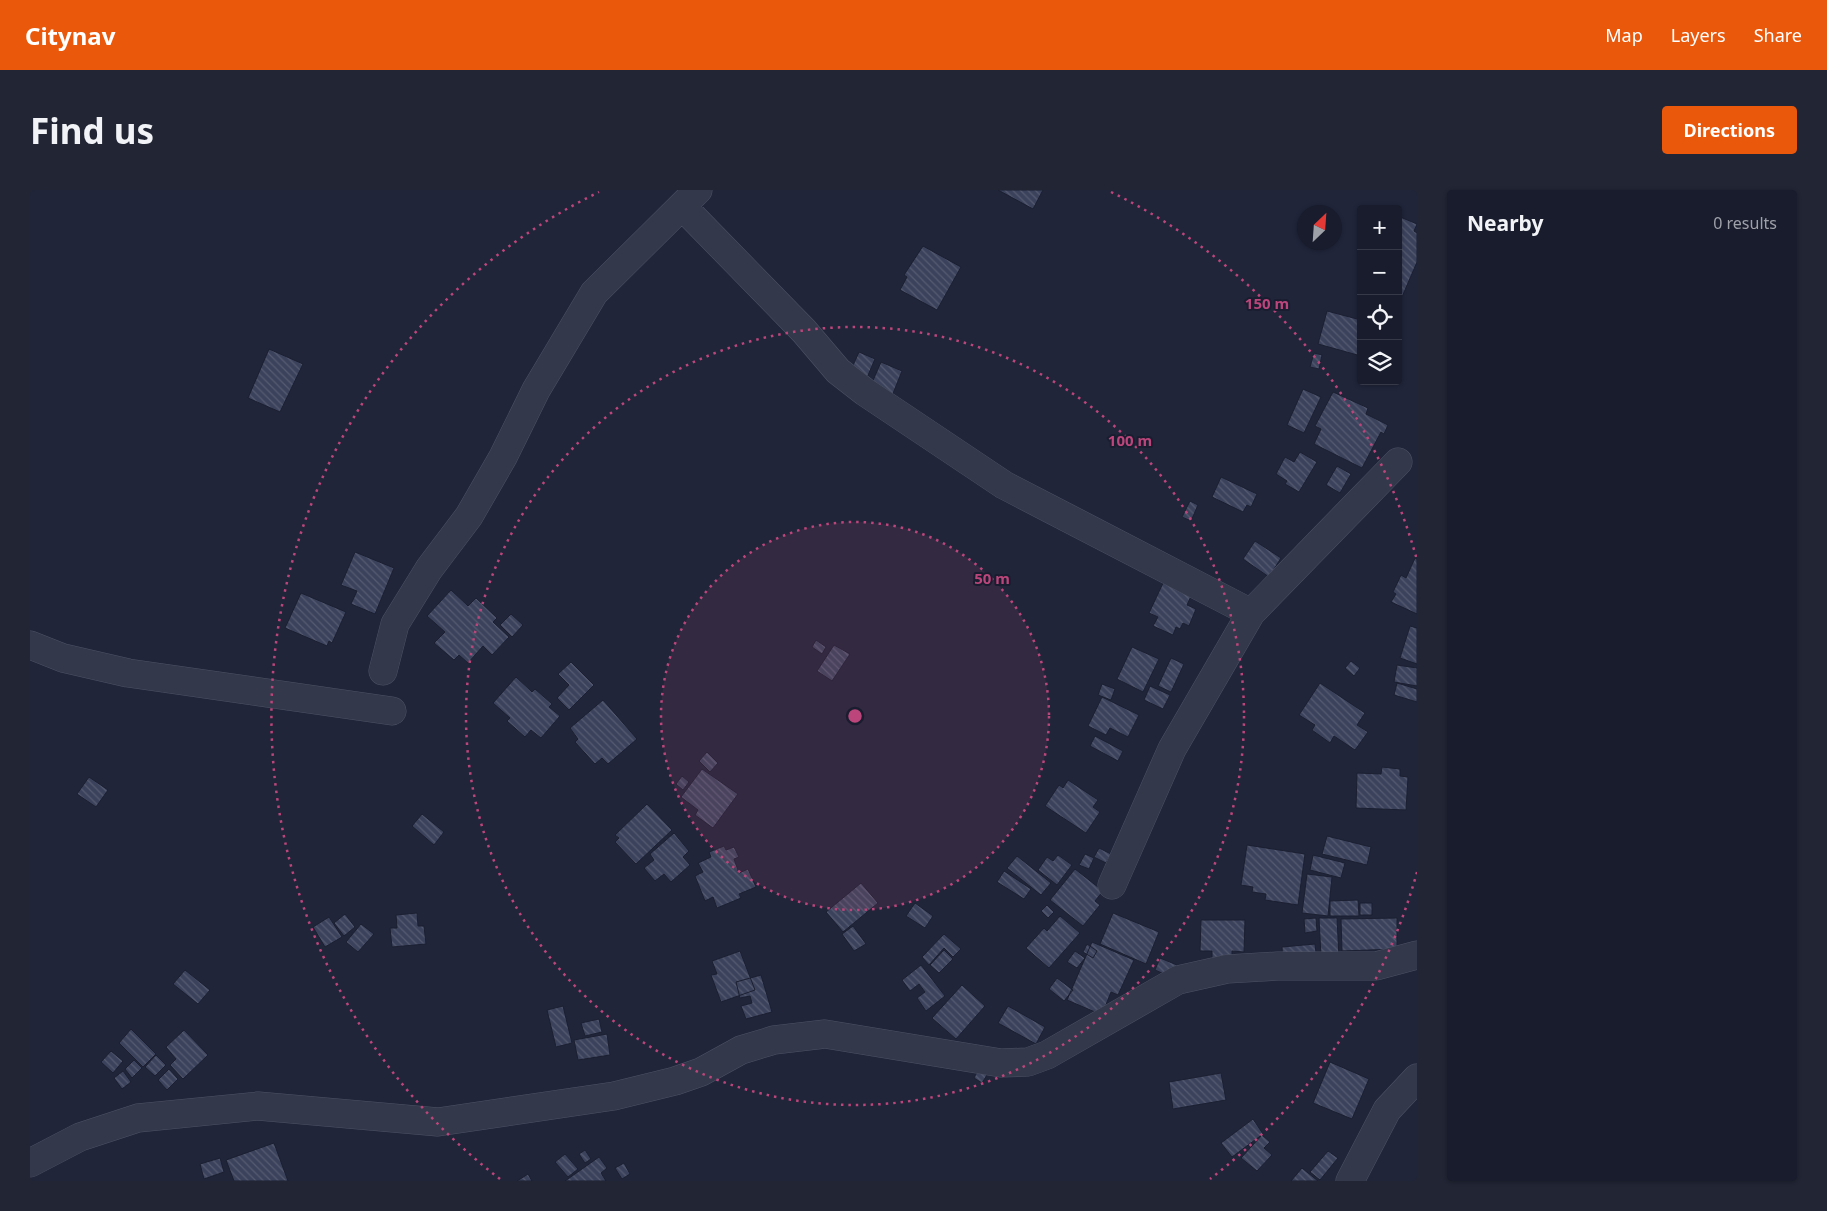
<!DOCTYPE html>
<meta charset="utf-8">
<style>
:root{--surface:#181c2c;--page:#212534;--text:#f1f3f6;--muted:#9fa1a9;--line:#363a48;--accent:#ea580c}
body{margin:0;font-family:"Noto Sans",sans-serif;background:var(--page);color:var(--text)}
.controls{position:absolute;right:15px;top:15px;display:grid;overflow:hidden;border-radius:5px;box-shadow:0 1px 4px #0004}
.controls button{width:45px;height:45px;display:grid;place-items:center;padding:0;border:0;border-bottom:1px solid var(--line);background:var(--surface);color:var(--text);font:25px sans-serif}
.compass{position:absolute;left:1267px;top:15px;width:45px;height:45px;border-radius:50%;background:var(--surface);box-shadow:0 1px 4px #0004;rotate:25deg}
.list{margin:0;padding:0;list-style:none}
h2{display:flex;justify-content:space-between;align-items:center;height:65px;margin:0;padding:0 20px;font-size:21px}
h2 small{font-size:16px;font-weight:400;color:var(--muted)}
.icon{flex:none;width:28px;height:28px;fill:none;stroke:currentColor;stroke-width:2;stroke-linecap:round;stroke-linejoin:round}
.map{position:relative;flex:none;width:1387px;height:991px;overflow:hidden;border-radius:5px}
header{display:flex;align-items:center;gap:30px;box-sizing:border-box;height:70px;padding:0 25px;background:var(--accent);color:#fff}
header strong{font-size:24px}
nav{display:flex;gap:28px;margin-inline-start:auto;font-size:18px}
.intro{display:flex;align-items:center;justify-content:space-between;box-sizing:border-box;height:120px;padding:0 30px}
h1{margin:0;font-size:35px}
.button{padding:12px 22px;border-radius:5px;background:var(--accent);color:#fff;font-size:18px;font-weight:700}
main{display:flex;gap:30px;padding:0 30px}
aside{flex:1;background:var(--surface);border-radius:5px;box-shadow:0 1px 4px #0004}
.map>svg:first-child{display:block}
</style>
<header>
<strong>Citynav</strong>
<nav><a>Map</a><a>Layers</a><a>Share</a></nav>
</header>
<div class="intro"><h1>Find us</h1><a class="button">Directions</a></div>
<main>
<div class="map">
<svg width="1387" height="991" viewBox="0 0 1387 991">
<defs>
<pattern id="building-back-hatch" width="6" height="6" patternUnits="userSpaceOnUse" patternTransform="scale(1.25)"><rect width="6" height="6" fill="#3b425b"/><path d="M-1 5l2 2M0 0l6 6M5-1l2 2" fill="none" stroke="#555b71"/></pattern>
</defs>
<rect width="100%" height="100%" fill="#20253a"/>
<path fill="url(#building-back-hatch)" stroke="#1b1f31" d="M968,0h45l-10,19z
M1368,26l19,8 -3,7 3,2v29l-15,35 -4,-2z
M893,56l38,21 -24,43 -37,-20 7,-13 -3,-2z
M1297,121l34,9 -3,13h3v23l-43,-12z
M239,159l34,15 -23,48 -32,-14z
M829,162l16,7 -9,21 -16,-8z
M1284,163l8,2 -3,14 -9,-2z
M851,172l21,9 -12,30 -22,-9z
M1273,199l18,8 -17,36 -17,-8z
M1303,202l35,16 -2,6 22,11 -4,9 -3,-2 -19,36 -48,-24 7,-15 -6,-3z
M1270,262l17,10 -18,30 -14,-8 2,-3 -11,-7 9,-17 9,5z
M1307,276l14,8 -11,19 -14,-8z
M1191,287l36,17 -6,13 -4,-2 -4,7 -31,-15z
M1160,311l8,4 -7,16 -9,-4z
M1225,351l26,17 -12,19 -26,-18z
M325,362l39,16 -19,46 -24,-10 6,-13 -16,-6z
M1385,368l2,1v55l-26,-12 5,-8 -3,-2 8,-17 5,3z
M1134,391l28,13 -5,11 9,4 -7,17 -6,-3 -3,6 -4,-2 -3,8 -20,-9 5,-9 -9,-4z
M421,400l17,16 8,-8 21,20 -4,4 16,15 -17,18 -9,-9 -15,17 -9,-8 -5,5 -20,-17 11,-11 -18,-16z
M271,403l45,19 -14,31 -3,-2 -2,5 -42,-18z
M481,424l12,11 -11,12 -12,-12z
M1380,436l7,2v36l-17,-6z
M786,450l10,7 -4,7 -10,-7z
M804,455l16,9 -18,27 -15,-10z
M1102,457l27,12 -16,33 -26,-13z
M1141,468l13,6 -13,28 -13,-6z
M1321,471l9,7 -6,8 -9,-8z
M541,472l23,23 -25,25 -12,-12 12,-13 -11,-11z
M1367,475l20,3v18l-23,-4z
M486,487l16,15 3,-3 17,15 -3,3 11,9 -19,22 -10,-8 -6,7 -18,-16 3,-3 -17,-15z
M1290,493l45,30 -8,12 11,7 -13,18 -21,-14 -4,7 -18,-13 3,-5 -16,-10z
M1367,493l20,6v13l-23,-7z
M1072,494l13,5 -4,11 -13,-5z
M1120,496l20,9 -7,14 -19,-9z
M1072,507l37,18 -11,22 -18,-9 -4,7 -18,-9z
M573,510l34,39 -29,25 -6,-6 -7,6 -20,-22 3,-3 -8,-11z
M1065,546l28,15 -5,10 -28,-15z
M677,562l11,11 -8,9 -11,-11z
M1352,577l18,2v7l8,1 -2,33 -50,-2 1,-35 24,1z
M672,579l36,25 -25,34 -18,-13 3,-5 -17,-13z
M652,586l7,6 -6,8 -7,-6z
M59,587l19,13 -12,17 -19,-13z
M1038,590l30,20 -5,7 7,5 -14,21 -41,-27 14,-21 4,3z
M617,614l25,26 -36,34 -21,-22 4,-4 -4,-3z
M392,624l22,18 -10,13 -22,-19z
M644,643l15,18 -6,6 7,8 -19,17 -7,-8 -9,7 -11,-13 10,-8 -4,-6z
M1297,646l44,11 -4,18 -45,-11z
M1217,655l58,9 -7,51 -33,-5 1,-6 -14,-2 1,-5 -12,-2z
M694,656l2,4 8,-3 5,10 -5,2 5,14 9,-4 8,18 -17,7 2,4 -24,10 -4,-11 -8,4 -10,-25 8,-4 -5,-9 13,-6 -2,-5z
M1069,658l12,6 -5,9 -12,-6z
M1055,664l9,4 -5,11 -10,-4z
M1028,665l14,10 -15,20 -19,-15 9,-13 6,4z
M1283,665l32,8 -4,15 -31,-8z
M987,666l34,27 -10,12 -34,-27z
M1045,679l28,22 -8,10 5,4 -17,21 -33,-26z
M974,681l27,18 -7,10 -27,-17z
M1277,684l25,3 -4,39 -26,-3z
M831,693l17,20 -35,29 -17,-20z
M1328,710l1,16h-29v-15z
M885,713l18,13 -8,12 -19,-12z
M1330,713h12v12h-12z
M1017,715l7,7 -6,6 -7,-7z
M387,723l1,13h6l2,18 -34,3 -2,-19h7l-1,-13z
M1083,723l46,19 -13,32 -46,-20z
M315,724l10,13 -11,9 -10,-13z
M1030,726l20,17 -31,35 -23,-20 18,-20 3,3z
M299,727l13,20 -17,10 -12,-20z
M1286,728l1,13 -12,2 -1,-14z
M1289,728h18l2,39h-18z
M1367,728v31l-55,2 -1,-32z
M1171,730h44l-1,32 -12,-1v11h-20v-11h-12z
M331,734l13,10 -16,18 -12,-10z
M823,736l13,18 -12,7 -12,-17z
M914,744l17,15 -8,8 -9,-9 -15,17 -7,-8z
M1062,752l42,18 -16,35 -7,-3 -9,23 -35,-15z
M1057,754l10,7 -4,7 -10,-6z
M1285,754l2,18 -34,3 -1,-18z
M914,760l9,9 -14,14 -9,-8z
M710,761l15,39 -34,12 -10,-27 6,-1 -5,-13z
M1045,761l10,7 -8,10 -10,-6z
M1130,768l17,7 -6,12 -16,-7z
M891,775l24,31 -19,15 -9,-13 8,-6 -6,-8 -9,7 -8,-11z
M155,780l25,20 -12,14 -25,-20z
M731,785l11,37 -26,7 -5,-13 11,-3 -2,-7 -10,2 -4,-16z
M1027,788l16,12 -9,11 -15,-12z
M932,795l23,21 -29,33 -24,-21z
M533,816l9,37 -16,4 -9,-37z
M978,816l37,21 -9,17 -38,-21z
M569,829l3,13 -17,4 -4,-13z
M101,839l25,25 -13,13 -24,-24z
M154,840l24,25 -25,24 -13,-14 6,-6 -10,-12z
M577,844l3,21 -32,5 -4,-20z
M81,861l12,10 -10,12 -12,-11z
M126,865l10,10 -11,11 -10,-9z
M104,870l8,8 -10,10 -7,-9z
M1300,872l39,17 -17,40 -39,-16z
M139,879l9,10 -11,11 -9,-10z
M948,880l9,5 -5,8 -8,-5z
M93,881l8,11 -9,7 -8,-11z
M1191,883l5,27 -53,9 -4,-27z
M1223,929l10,15 -31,23 -11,-14z
M1232,945l8,7 -6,6 8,7 -15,16 -16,-13z
M244,953l14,38h-54l-8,-21z
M555,960l6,9 -6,4 -6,-9z
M1298,961l10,7 -18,22 -10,-8z
M535,964l13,15 -10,8 -13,-15z
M569,967l8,11 -6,5 5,8h-41z
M190,968l4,14 -20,7 -4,-15z
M594,973l6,11 -8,5 -7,-11z
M1272,978l16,13h-27z
M498,984l4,7h-15z"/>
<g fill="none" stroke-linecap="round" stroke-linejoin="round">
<defs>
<path id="minor" d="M652,16l122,125 34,40 27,21 139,93 247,128
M0,455l33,13 65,15 264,38
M353,481l12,-47 34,-55 40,-53 34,-59 33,-67 58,-97 104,-103
M1082,695l60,-136 79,-136 147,-151
M0,973l50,-26 58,-19 120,-12 180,16 176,-26 61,-15 26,-9 40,-22 33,-10 51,-6 176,29 27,-1 19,-7 131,-75 49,-11 51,-3h98l41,-11
M1320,991l37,-71 30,-32"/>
</defs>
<use href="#minor" stroke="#4e5265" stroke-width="29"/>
<use href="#minor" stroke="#33384a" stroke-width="28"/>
</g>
<circle cx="825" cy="526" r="194" fill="#bc467b" fill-opacity=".12"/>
<g fill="none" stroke="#bc467b" stroke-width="2.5" stroke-dasharray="2.5 5">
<circle cx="825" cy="526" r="194"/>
<circle cx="825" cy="526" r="389"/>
<path d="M1387 682A583 583 0 0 1 1180 989M470 989A583 583 0 0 1 569 2M1081 2A583 583 0 0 1 1387 370"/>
</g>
<circle cx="825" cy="526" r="8" fill="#bc467b" stroke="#191d2f" stroke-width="2.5"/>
<g font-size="15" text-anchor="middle" font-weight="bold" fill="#bc467b" stroke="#191d2f" stroke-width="4" stroke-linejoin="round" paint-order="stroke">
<text x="1237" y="119">150 m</text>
<text x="1100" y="256">100 m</text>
<text x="962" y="394">50 m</text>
</g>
</svg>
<div class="controls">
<button>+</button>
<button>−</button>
<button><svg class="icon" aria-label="locate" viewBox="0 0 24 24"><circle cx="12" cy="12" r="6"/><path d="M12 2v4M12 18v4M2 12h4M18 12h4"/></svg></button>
<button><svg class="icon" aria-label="layers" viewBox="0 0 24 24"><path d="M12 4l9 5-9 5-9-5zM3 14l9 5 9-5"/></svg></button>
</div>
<svg class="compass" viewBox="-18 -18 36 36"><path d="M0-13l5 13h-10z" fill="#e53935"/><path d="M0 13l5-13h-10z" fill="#9fa1a9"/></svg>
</div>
<aside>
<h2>Nearby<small>0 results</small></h2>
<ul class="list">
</ul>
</aside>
</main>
